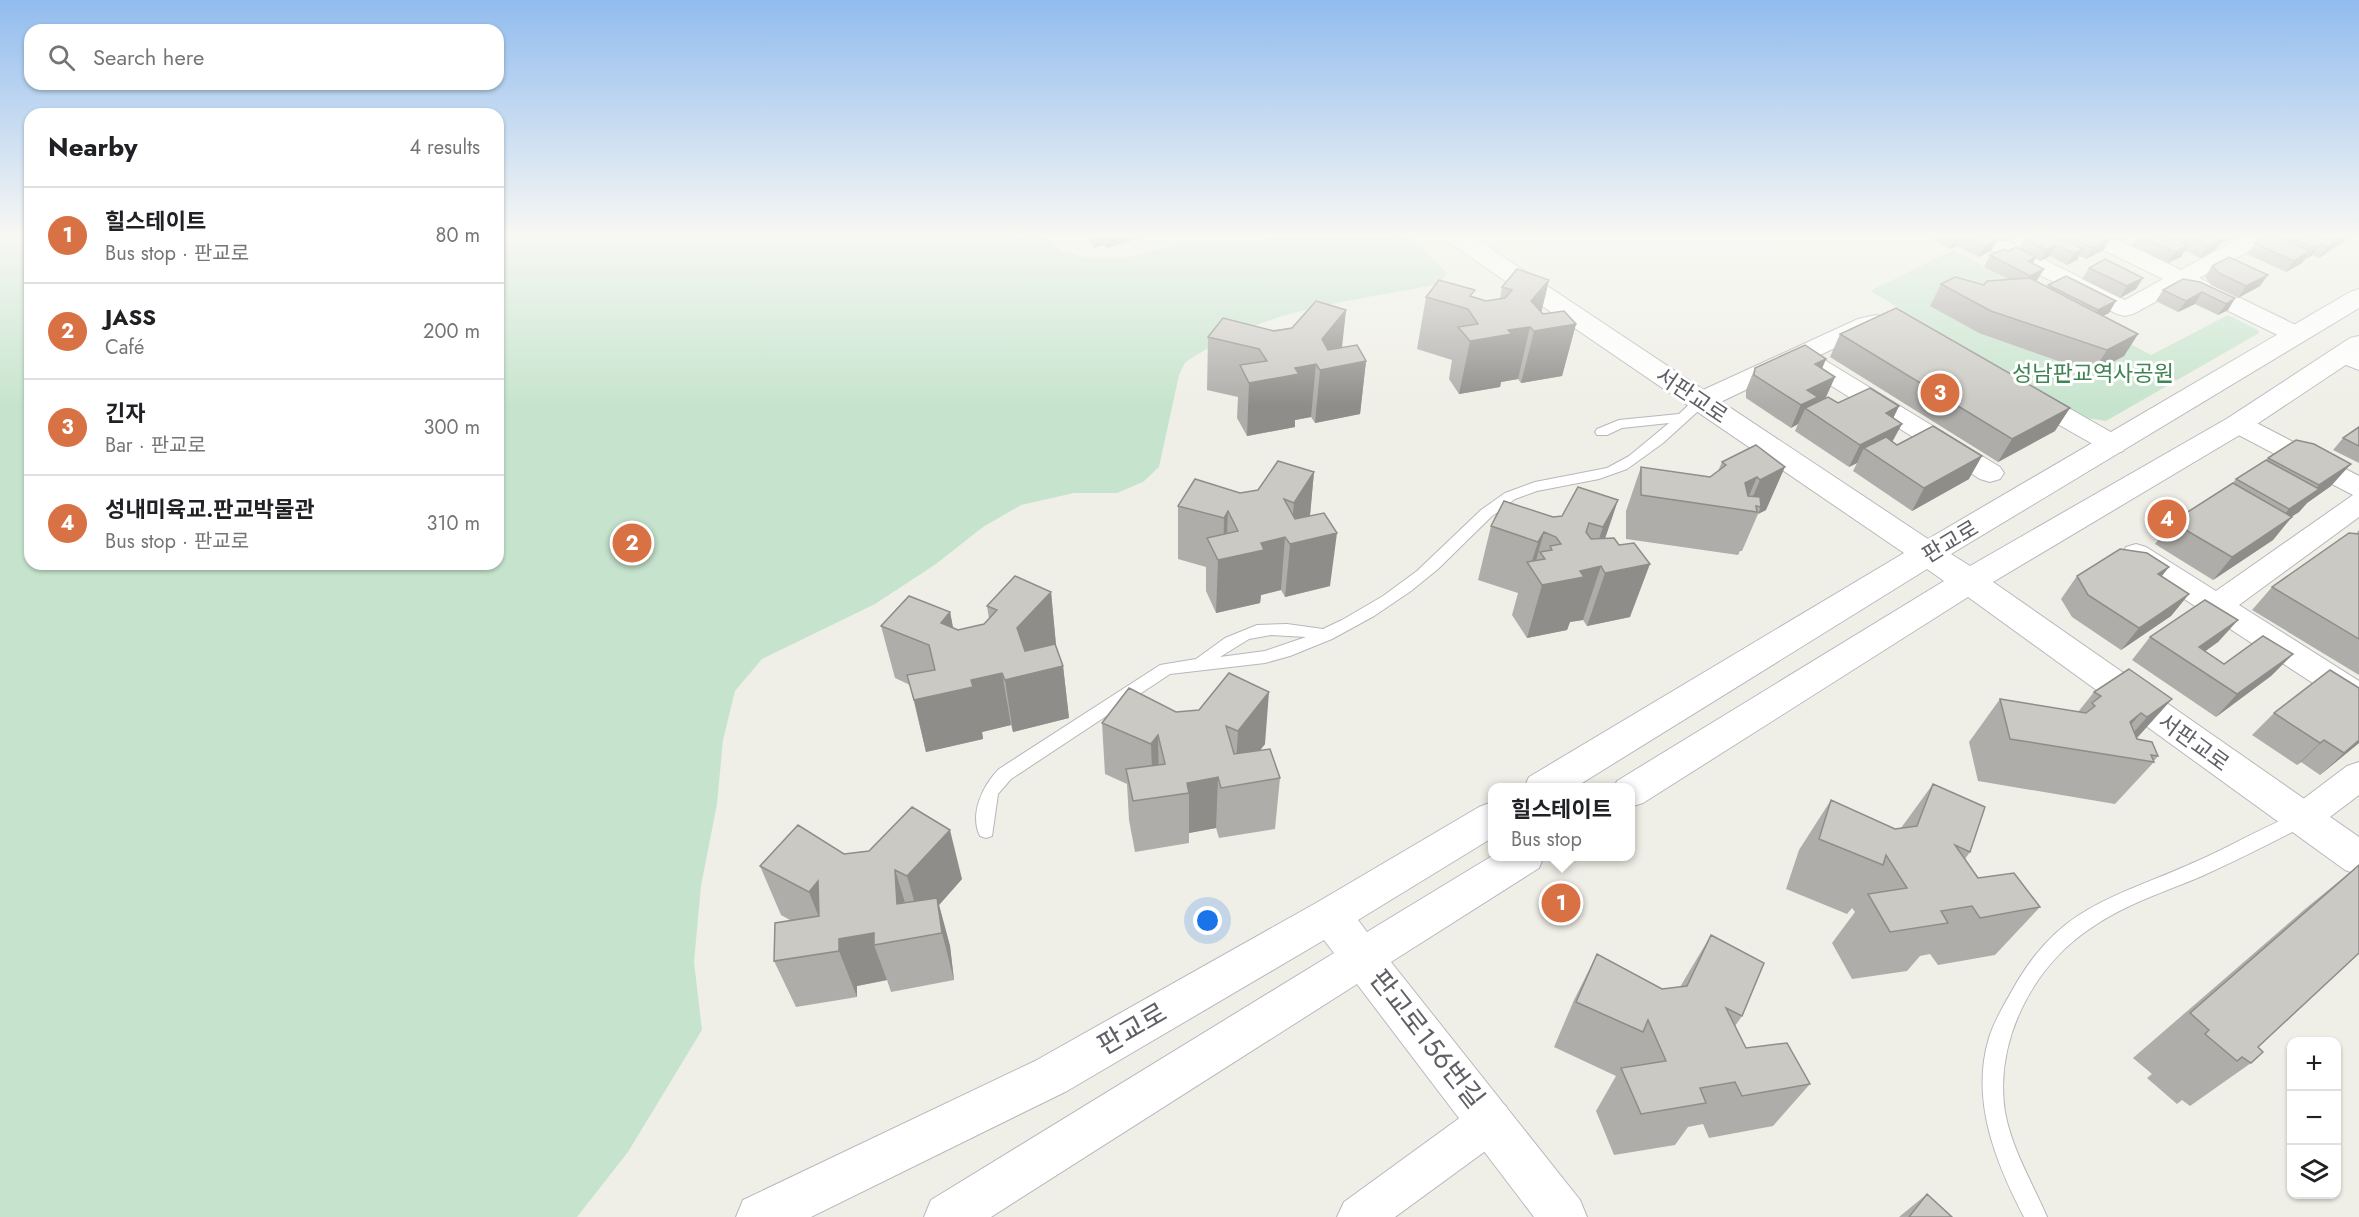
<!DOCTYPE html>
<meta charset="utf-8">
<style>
:root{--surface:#fff;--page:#f2f2f2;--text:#202124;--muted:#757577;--line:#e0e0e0;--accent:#d87144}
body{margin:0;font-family:Jost,"Noto Sans KR",sans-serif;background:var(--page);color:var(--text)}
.controls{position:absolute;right:18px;bottom:18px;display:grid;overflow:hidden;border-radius:12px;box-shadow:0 2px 4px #0004}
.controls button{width:54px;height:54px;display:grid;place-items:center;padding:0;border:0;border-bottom:2px solid var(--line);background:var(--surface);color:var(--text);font:30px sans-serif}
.you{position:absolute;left:1208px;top:921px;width:21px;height:21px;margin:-15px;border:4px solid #fff;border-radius:50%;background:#1a73e8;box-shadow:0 0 0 9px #1a73e833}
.badge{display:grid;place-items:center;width:39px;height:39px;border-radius:50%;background:var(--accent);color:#fff;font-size:20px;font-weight:700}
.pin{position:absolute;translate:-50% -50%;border:3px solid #fff;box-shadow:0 2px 6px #0006}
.popup{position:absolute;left:1488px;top:783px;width:147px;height:78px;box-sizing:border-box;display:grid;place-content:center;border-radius:12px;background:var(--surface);filter:drop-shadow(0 2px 4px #0005);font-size:20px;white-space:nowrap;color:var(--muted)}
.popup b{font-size:22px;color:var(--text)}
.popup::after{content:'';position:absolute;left:50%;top:100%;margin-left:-12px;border:12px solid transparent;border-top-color:var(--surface)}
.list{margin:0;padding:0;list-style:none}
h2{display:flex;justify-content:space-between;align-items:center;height:78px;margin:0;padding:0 24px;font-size:26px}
h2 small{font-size:20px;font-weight:400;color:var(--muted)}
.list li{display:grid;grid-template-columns:39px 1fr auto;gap:18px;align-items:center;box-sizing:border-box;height:96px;padding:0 24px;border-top:2px solid var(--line)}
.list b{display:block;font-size:22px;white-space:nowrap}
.list p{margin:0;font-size:20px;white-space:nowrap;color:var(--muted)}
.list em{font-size:20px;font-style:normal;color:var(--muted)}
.icon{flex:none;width:33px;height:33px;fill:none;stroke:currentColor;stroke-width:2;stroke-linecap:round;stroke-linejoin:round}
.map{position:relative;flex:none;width:2359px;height:1217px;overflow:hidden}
.search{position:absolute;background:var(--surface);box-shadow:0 2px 4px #0004;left:24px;top:24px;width:480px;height:66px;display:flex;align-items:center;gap:15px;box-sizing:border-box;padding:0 21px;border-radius:18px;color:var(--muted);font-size:22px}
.panel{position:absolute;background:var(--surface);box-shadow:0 2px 4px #0004;left:24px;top:108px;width:480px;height:462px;border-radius:18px}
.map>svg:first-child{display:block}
</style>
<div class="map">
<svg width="2359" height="1217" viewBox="0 0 2359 1217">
<rect width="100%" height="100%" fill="#efefe7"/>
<path fill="#c6e4cd" d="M0,236h30v328h468v-328h547l15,14 26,8h41l59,-16 210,-6 13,1 39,36 -9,11c-77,16 -166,23 -234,66 -6,4 -15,8 -20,13 -2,3 -4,9 -6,12l-20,92 -16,15 -26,11h-43l-53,12 -38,22 -47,37 -61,40 -113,55 -27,32 -12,49 -6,64 -16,82 -7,76 8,68 -74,122 -51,65h-577z
M1953,250l198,105 77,-40 30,15 1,3 -153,88 -20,-3 -216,-127z"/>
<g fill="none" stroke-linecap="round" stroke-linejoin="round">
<defs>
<path id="lane" d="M1701,397l5,1 1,3 -1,3 -43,39 -36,26 -28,10 -62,12 -22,8 -24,18 -53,52 -27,22 -37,25 -42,23 -42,17 -25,7 -95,11 -159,105 -13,15 -6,42 -6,2 -6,-2c-11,-22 3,-51 19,-67l161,-104 36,-6 29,-21 32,-13 30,-1 36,5 19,-9 41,-24 34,-25 64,-61 24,-17 30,-11 72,-14 22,-12 40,-33 -47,5 -15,7h-10l-2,-3 2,-3 22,-9 60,-6 17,-16zM1271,635l35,2 -41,14 -45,6 29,-18z
M2302,812l6,2 3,5 -3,5c-35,18 -70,36 -106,52 -37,16 -77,28 -111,52 -59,39 -97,114 -86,184 7,38 27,70 42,105h-23c-28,-54 -54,-117 -35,-179 5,-17 15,-33 24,-49 16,-29 38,-56 66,-74 36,-23 77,-35 116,-53 36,-15 70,-37 107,-50z"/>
<path id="street" d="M1970,236h28l127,64 38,-21 -78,-38 -3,-5h29l70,34 62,-34h28l-3,5 -69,37 105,51 3,5 -3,5 -9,2 -9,-2 -105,-51 -48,26 -8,2 -8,-2 -144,-73z
M1876,315l8,2 4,5 -4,5 -11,3 -55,26 182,111 4,6 -4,6 -10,3 -10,-3 -182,-114 -88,42 -9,2 -9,-2 -4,-6 4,-6 166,-76z
M2342,348l17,6v16l-26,-10 -3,-5 3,-5z
M2028,388l9,2 86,49 4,6 -4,6 -9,3 -9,-3 -86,-49 -4,-6 4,-6z
M2238,416l9,2 112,58v41l-120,88 120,76v28l-11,-3 -222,-145 -4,-7 4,-7 10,-3 10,3 70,44 137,-96 -124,-65 -4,-6 4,-6z
M2359,762v33l-45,34 -12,5 -12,-5 -5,-10 5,-10 57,-43z
M1491,1100l15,6 6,15 -6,15 -111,81h-58l7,-15 132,-96z"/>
<path id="secondary" d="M1444,236h28l456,303 422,-247 9,-3v19l-408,246 19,12 258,-148 122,-80 9,-2v20l-111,74 -255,152 366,255v38l-14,-5 -377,-273 -325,206 -13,4v-19h-16l3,-7 327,-200 -17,-12 -353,219h-50l5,-11 375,-224 -457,-312z
M1492,802v36l-134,82 9,12 125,-76h52l-5,12 -148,94 189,238 7,17h-53l-177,-233 -366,233h-67l7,-17 403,-247 -10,-13 -257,151 -256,126h-75l7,-17 292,-139 281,-158 163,-96z"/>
</defs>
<use href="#lane" stroke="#b7b7bc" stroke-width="2"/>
<use href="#street" stroke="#b7b7bc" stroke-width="2"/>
<use href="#secondary" stroke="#b8b9bf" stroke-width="2"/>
<use href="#lane" fill="#fff" fill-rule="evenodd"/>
<use href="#street" fill="#fff" fill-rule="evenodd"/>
<use href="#secondary" fill="#fff" fill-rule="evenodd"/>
</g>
<path fill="#afada9" d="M1089,236h57l-39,12 -3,-3 -10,3 -5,-5z
M1936,236h82l-14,6 -6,-3 -6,11 -13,7 -22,-11 -7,3 -16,-9z
M2031,236h73v14l-18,9 -7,-3 -2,4 -10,5 -17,-9 -10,5 -5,-3 -2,5 11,6 -7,11 -1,1 11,6 1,-2 61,28 -6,3 35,18 -14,22 -32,17 -113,-40 -49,-27 11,-22 43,1 26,-5 -26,-13 6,-12 29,-6 6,-10z
M2108,236h25l-13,6z
M2138,236h94l-1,2 -12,7 -4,5 -15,8 -15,-8 -4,7 -13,6 -36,-17z
M2267,236h81l-5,7 -13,7 -3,3 -8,5 -6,-3 -8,4 -3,4 -16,9 -39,-18 7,-11z
M2212,266l48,20 -22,12 -27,-13 -6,-8z
M2089,268l54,10 -7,11 -16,9 -38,-19z
M2183,279l52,19 -7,12 -10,5 -23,-11 -17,8 -22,-11 7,-11z
M1549,280l-8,33 2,1 33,10 -14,52 -41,7 -3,-4 -17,3 -1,5 -41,7 -10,-15 3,-19 -35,-11 9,-52h48l12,4 14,-2 2,-12z
M1346,310l-4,38 24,13 -6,53 -45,9 -4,-6 -16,3v7l-48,9 -10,-18 1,-21 -31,-7 1,-53 84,-9z
M1840,334l215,97 -57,31 -168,-105z
M1826,359l-4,10 13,8 -10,22 13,4 61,3 -6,12 -1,24 77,37 -57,32 -59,-40 4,-8 -8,4 -54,-36 3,-7 -7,4 -45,-30v-8l9,-22z
M2359,427v36l-26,-13 10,-12z
M1756,445l10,65 -8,4 -16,37h-2l-2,4 -112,-16v-28l15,-44 69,10 8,-6 4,-9z
M2268,458l63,28 -24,17 -8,9 -7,4 -19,24 -60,40 -58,-36 17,-22 60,-38 4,-5 30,-19z
M1314,472l-4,44 20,70 -45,11 -4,-7 -20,5 -1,8 -44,10 -10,-22v-24l-28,-8v-53l80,-16z
M1618,500l-13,39 25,78 -43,9 -4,-6 -13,2 -3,8 -40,8 -15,-23 6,-22 -40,-13 13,-54 71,-10z
M2359,530v145l-107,-65 20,-23 84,-53z
M2169,567l-8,9 28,18 -18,22 -50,34 -49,-33 -11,-18 16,-23z
M1051,592l5,53 7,21 6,52 -56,14 -2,-7 -29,7 1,7 -57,13 -16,-67 -15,-7 -14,-52 69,-14 3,15 5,3 26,-6 5,-5 -2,-13z
M2238,620l-20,22 -13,9 19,13 69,-10 -22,22 -55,41 -84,-57 18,-23z
M2359,688v55l-39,32 -19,-13 -4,3 -45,-30 22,-22z
M2094,692l78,7 -35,39 21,18 -4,5v1l-39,42 -137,-23 -9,-39 31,-43 78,13z
M1199,710l66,34 -5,6 20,28 -5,51 -56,9 -3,-10 -27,5v10l-54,9 -6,-32 -2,-36 -22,-10 -3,-51z
M1933,784l37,68 -5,7 13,19 62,29 -45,48 -57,10 -8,-11 -10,2 -13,15 -55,8 -20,-36 23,-31 -3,-4 -5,6 -61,-25 13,-39 32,-50 64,29 6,-1z
M844,854l118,25 -23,26 11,41 4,34 -63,12 -4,-12 -30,6v11l-61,10 -22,-46 16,-41 -9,-5 -21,-49z
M2359,865l-101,182 -7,16 -61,43 -8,-6 -5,4 -30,-26 5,-4 -19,-16 172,-149z
M1711,935l31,81 -7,10 11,22 64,36 -37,42 -64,12 -6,-14 -15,3 -13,18 -61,10 -18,-44 20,-35 -62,-29 20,-47 23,-46 65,35 18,-2z
M1927,1194l25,23h-53z"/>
<path fill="#8e8d89" d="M1094,236h10v9l-10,3z
M1106,236h40l-39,12z
M1959,236h3l-5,10 -7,3 6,-11z
M2007,236h11l-14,6z
M2124,236h9l-13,6z
M2224,236h8l-1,2 -12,7 -4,5 -15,8 8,-12 14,-7z
M2342,236h6l-5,7 -13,7 -3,3 -8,5 8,-11 5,-3 3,-4z
M1998,239l-6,11 -13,7 6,-11z
M2110,239l-6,11 -18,9 6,-11z
M2321,244l-8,11 -7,4 8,-11z
M2056,245l-6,11 -10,5 6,-11z
M2189,245l-8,12 -13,6 7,-11z
M2083,249l-6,11 -10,5 7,-12z
M2310,251l-8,12 -16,9 8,-11z
M2036,257l-6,11 -8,4 6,-11z
M2044,269l-7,11 -14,7 7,-11z
M2268,275l-8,11 -22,12 8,-12z
M2143,278l-7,11 -16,9 7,-12z
M1549,280l-12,50 39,-6 -14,52 -41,7 13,-52 -4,-4 -12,52 -17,3 -1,5 -41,7 11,-53 38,-11 23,-29z
M2202,292l-7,12 -17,8 8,-11z
M2235,298l-7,12 -10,5 8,-11z
M2116,301l-7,12 -18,9 7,-12z
M1346,310l-6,52 26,-1 -6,53 -45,9 5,-53 2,-31z
M2138,334l-14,22 -32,17 15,-23z
M1826,359l-10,22 -1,-17z
M1316,364l-5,53 -16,3v7l-48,9 2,-53 46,-15z
M1835,377l-10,22 -20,10 -7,15 -7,4 16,-38z
M1899,406l-11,23 -2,-16z
M2070,408l-15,23 -57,31 14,-23z
M1902,424l-12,22 -26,2 -7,15 -8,4 11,-22z
M1982,456l-13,23 -57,32 12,-23z
M2351,464l-20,22 -24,17 -8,9 -29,19 19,-22 22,-15 8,-9z
M1785,467l-19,43 -8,4 3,-7 -5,-1 -9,4 13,-30z
M1314,472l-5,54 28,7 -7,53 -45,11 9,-94z
M1757,477l-14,33 2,-27z
M1618,500l-18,53 1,13 -18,54 -13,2 -3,8 -40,8 15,-53 38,-14 9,-2 14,-42z
M1228,511l-2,47 35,-15 24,-6 -4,53 -20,5 -1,8 -44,10 2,-53 5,-1 1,-41z
M2292,517l-19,23 -60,40 19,-23z
M1544,532l-11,39 -3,-4 8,-25z
M1650,564l-20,53 -43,9 18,-53z
M2169,567l-18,23 7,-16z
M1051,592l5,53 -26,29 33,-8 6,52 -56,14 -8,-52 12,-52z
M2189,594l-18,22 -50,34 18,-22z
M950,612l10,53 -19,-42z
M2238,620l-20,22 -29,21 10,-16z
M2293,654l-22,22 -55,41 21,-23z
M1002,673l9,52 -29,7 1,7 -57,13 -12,-52 57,-20z
M1269,692l-4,52 -30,38 3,-51z
M2172,699l-38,42 -21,15 34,-39z
M2141,713l-35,41 24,-32z
M1158,735l1,52 -6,8 -2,-51z
M2324,740l-23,22 -4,3 23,-22z
M2359,740v3l-39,32 24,-22z
M1218,777l-2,51 -27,5v-40l-2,-10z
M950,830l12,49 -23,26 11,41 4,34 -12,-47 -21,-8 -14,-49z
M895,870l15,49 -13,-15z
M818,881l10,59 -19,-48z
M874,933v12l13,35 -30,6v11l-18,-46v-12z"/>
<path fill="#cbc9c4" stroke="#8e8d89" stroke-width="1.5" d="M1966,236h26l6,3 -13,7z
M2031,236h27l25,13 -9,4 -18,-8 -10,5 -21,-11z
M2068,236h36l6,3 -18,9z
M2141,236h28l20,9 -14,7z
M2186,236h31l6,3 -15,7z
M2267,236h9l34,15 -16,10 -40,-18z
M2287,236h34l14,6 -8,5 -6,-3 -7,4z
M2326,236h16l-7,4z
M2016,247l20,10 -8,4 16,8 -14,7 -40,-21 14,-6 4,2z
M2229,257l39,18 -22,11 -27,-13 -7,-7z
M2105,259l38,19 -16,8 -38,-18z
M1517,269l32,11 -18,21 12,13 21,-3 12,13 -42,7 -4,-4 -22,3 4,4 -42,7 -12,-14 20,-3 -10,-15 -42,-12 13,-17 36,10 -5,6 16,5 19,-3 7,-8 -10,-3z
M2066,276l50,25 -18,9 -50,-25z
M1955,277l29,8 3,-4 43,-3 108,56 -31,16 -116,-39 -50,-27z
M2183,279l17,3 35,16 -9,6 -24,-12 -16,9 -23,-11z
M1316,301l30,9 -24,29 6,11 29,-5 9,16 -46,9 -4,-6 -21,4 4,6 -50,9 -9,-18 27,-4 -8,-12 -51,-12 15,-19 51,13 18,-3z
M1896,308l174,100 -58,31 -172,-105z
M1805,345l21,14 -11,5 20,13 -28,13 11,7 -17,8 -47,-30 1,-7z
M1870,388l29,18 -13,7 16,11 -42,21 -55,-37 23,-11 10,6z
M1933,426l49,30 -58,32 -60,-40 22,-11 11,8z
M2359,427v19l-16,-8z
M2296,440l18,4 37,20 -32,21 -51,-27z
M1756,445l29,22 -25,13 -3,-3 -12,6 3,13 12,1 1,10 -5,-1 1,6 -116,-17v-28l69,10 16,-12 -4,-3z
M2266,460l53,29 -30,20 -53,-30z
M1278,461l36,11 -20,31 -10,-4 11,20 29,-6 13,20 -47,11 -5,-7 -24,6 3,7 -46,10 -11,-22 31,-7 -10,-20 -4,7 -46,-12 17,-27 45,14 18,-3z
M2233,483l59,34 -60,40 -60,-35z
M1578,487l40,13 -15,27 -14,-4 -3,9 5,7 23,-1 5,7 15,-2 16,21 -45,9 -4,-7 -21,5 4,6 -42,8 -15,-23 18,-3 -5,-7 12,-2 -2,-4 11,-2 -5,-7 -12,-5 -6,10 -47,-16 13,-25 49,16 9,-1z
M2349,533l10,1v105l-87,-52z
M2120,549l27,4 22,14 -11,7 31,20 -50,34 -51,-33 -11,-19z
M1015,576l36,16 -34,36 8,23 30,-7 8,22 -58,14 -3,-7 -31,7 2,7 -59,13 -7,-25 28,-5 -6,-25 -48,-19 28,-30 41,16 -9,11 17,7 26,-6 13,-14 -10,-4z
M2205,600l33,20 -39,27 25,17 39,-28 30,18 -56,40 -87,-57z
M2129,669l43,30 -25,18 -6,-4 -11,9 7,17 15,3 6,14 -7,-1 3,7 -144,-23 -10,-40 86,14 9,-7 -3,-3 9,-7 -7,-4z
M2330,670l29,18v52l-15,13 -20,-13 -4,3 -46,-30z
M1229,673l40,19 -31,39 -12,-5 8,28 36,-5 10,29 -59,10 -3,-11 -31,6 2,10 -56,8 -7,-32 39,-5 -7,-29 -7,9 -49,-21 27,-35 47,24 23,-2z
M1933,784l52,23 -15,45 -15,-7 23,33 36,-5 26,34 -60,11 -8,-12 -31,5 7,12 -58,9 -22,-38 39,-6 -21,-33 -3,10 -64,-26 12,-39 64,29 22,-3z
M912,807l38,23 -43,46 -12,-6 2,34 40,-6 5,35 -68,12v-12l-35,6v12l-65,10 1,-38 44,-7 -1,-35 -9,11 -49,-26 38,-41 46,29 25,-3z
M2359,865v88l-101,94 5,5 -12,11 -9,-6 -5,4 -32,-27 4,-4 -19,-17z
M1711,935l53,28 -22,53 -16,-8 20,40 41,-5 23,41 -68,12 -7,-14 -35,6 6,15 -65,11 -20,-46 45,-7 -18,-41 -5,12 -67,-30 21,-48 65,35 25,-3z
M1927,1194l25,23h-43z"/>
<linearGradient id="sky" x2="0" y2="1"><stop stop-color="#91bcee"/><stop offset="0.58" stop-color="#f8f8f4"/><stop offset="1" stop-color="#f8f8f4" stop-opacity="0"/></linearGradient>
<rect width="2359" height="406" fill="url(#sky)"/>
<g text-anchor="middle" stroke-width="6" stroke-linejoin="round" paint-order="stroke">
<g font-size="22" fill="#3f8452" stroke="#fff">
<text x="2093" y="381">성남판교역사공원</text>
</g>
<g font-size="22" fill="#5e6066" stroke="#fff">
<text transform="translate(1692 395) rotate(34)" y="8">서판교로</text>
<text transform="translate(1950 541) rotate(-31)" y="8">판교로</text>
<text transform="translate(2194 742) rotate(36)" y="8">서판교로</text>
</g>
<g font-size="27" fill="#5e6066" stroke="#fff">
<text transform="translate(1132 1029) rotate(-30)" y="9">판교로</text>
<text transform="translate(1427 1039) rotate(52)" y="9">판교로156번길</text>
</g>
</g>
</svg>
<div class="controls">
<button>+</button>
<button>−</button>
<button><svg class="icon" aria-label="layers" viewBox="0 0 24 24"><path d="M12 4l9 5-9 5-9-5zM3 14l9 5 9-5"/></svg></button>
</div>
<div class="you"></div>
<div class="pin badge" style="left:1561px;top:903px">1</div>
<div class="popup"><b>힐스테이트</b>Bus stop</div>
<div class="pin badge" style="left:632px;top:543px">2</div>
<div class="pin badge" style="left:1940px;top:393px">3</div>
<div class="pin badge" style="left:2167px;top:519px">4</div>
<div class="search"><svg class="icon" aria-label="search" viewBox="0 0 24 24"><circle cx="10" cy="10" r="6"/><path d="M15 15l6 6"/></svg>Search here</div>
<section class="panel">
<h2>Nearby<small>4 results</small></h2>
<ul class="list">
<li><span class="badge">1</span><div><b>힐스테이트</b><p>Bus stop · 판교로</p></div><em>80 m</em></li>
<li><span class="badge">2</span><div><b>JASS</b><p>Café</p></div><em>200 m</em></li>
<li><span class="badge">3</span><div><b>긴자</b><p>Bar · 판교로</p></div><em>300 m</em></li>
<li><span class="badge">4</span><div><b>성내미육교.판교박물관</b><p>Bus stop · 판교로</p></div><em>310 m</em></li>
</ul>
</section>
</div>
